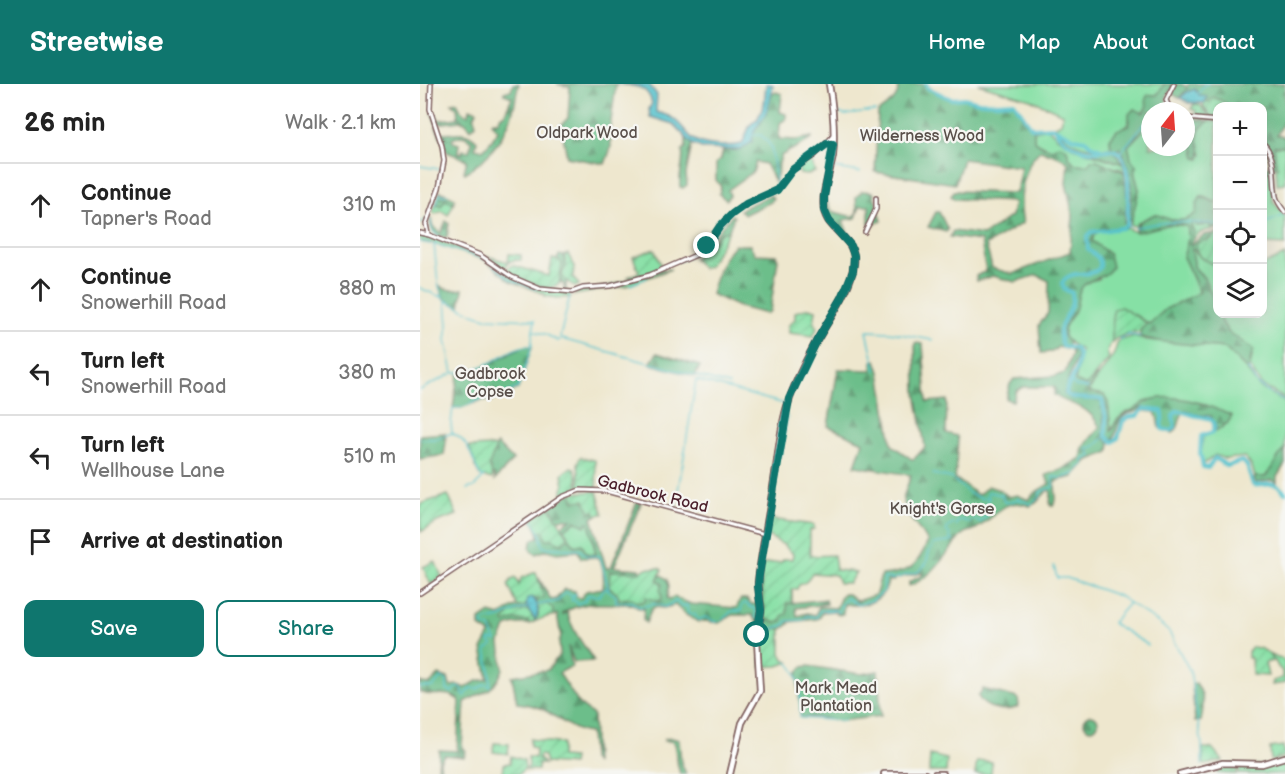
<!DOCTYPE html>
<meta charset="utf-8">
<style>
:root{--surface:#fff;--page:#f2f2f2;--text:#222;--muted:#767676;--line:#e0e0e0;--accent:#0f766e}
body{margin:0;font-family:"Balsamiq Sans",sans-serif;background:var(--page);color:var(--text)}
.controls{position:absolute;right:18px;top:18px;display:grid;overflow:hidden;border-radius:12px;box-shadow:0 6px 24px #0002}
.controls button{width:54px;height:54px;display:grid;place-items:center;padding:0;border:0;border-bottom:2px solid var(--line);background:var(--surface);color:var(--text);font:30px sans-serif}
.compass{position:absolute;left:721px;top:18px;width:54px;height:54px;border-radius:50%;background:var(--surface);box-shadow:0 6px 24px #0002;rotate:17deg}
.stop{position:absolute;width:18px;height:18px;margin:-14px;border:4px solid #0f766e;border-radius:50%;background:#fff}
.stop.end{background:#0f766e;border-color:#fff;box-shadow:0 2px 6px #0008}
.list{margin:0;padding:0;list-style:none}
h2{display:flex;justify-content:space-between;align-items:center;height:78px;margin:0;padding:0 24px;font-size:26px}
h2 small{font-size:20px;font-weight:400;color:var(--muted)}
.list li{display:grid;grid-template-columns:39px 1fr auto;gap:18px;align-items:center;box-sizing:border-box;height:84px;padding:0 24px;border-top:2px solid var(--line)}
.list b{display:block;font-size:22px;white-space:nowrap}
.list p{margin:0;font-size:20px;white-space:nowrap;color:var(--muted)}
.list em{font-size:20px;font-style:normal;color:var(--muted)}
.actions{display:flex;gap:12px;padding:18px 24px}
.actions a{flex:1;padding:14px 0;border:2px solid var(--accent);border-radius:12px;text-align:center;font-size:21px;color:var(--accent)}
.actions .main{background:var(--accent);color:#fff}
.icon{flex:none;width:33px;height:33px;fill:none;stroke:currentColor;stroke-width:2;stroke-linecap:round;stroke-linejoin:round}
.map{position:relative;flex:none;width:865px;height:690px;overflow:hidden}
header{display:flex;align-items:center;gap:36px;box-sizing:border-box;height:84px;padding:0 30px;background:var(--accent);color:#fff}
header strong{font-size:28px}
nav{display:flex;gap:33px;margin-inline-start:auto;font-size:21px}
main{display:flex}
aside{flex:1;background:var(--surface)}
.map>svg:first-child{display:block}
</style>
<header>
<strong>Streetwise</strong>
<nav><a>Home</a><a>Map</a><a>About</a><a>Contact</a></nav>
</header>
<main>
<aside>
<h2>26 min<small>Walk · 2.1 km</small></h2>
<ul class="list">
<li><svg class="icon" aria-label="ahead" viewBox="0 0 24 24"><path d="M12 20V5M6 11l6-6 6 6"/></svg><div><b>Continue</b><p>Tapner's Road</p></div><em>310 m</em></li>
<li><svg class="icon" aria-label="ahead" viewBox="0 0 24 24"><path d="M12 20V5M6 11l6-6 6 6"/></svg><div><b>Continue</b><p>Snowerhill Road</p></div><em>880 m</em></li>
<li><svg class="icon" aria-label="left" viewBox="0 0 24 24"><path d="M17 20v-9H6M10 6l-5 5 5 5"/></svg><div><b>Turn left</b><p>Snowerhill Road</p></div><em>380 m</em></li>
<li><svg class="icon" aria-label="left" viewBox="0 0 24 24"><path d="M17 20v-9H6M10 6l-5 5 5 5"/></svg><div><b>Turn left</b><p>Wellhouse Lane</p></div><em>510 m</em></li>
<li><svg class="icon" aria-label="arrive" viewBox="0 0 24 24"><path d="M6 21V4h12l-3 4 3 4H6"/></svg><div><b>Arrive at destination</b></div></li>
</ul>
<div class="actions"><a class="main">Save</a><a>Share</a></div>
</aside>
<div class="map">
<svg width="865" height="690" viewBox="0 0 865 690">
<defs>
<pattern id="forest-firs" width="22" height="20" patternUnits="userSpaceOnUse" patternTransform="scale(1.5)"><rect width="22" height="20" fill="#6cbe8a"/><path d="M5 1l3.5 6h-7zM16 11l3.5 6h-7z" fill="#5b9a71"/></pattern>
<pattern id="garden-furrows" width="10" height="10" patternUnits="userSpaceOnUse" patternTransform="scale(1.5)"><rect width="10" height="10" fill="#86e0a5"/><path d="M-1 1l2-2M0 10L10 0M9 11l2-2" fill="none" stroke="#75c08e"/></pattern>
<pattern id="water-ripples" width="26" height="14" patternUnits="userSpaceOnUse" patternTransform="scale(1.5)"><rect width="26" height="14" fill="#56c3cd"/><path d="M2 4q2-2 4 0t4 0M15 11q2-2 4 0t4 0" fill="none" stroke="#4ca7b0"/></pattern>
</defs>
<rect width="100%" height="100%" fill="#f6f6f2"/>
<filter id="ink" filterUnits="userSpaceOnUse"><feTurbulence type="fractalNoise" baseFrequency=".0167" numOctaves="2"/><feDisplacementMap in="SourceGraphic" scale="12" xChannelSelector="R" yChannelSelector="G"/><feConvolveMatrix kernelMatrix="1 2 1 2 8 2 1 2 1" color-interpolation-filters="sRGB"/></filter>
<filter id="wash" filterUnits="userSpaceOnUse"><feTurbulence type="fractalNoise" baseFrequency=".008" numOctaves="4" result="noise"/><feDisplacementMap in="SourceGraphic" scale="24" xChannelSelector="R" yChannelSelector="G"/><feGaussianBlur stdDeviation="1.35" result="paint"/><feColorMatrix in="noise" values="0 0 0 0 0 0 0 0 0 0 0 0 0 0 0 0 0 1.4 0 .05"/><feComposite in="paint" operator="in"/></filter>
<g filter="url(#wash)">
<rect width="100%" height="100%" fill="#eee7ce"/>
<path fill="#86e0a5" stroke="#688068" stroke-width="1.5" d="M558,0h187l-8,11h-8c-3,30 -25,25 -39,44l1,9c-21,2 -43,-2 -56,-22l6,-3 2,-9 -33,-15z
M789,37l8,1v81l-16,-7 -4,8 -1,9c-14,12 -25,7 -41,1l-17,8 -2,4 -6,-1 9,-35 -11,-44 22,-23v24h36v-25l4,4 6,32 6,-3c-5,-15 -8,-26 7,-34z
M628,44l9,9 17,11 49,16 1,8 -5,-4 -44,-4c-10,-13 -28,-14 -41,-24v-9z
M854,61l11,1v37l-8,1 -1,-15 2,-3h-2z
M852,86l1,31 12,15v29l-22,-1v-70z
M25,115l9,4 -6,12 -6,-4 -7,3 -2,-2 3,-9 5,3z
M774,138l7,4 7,-2 4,4 5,-1v2c-11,1 -19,2 -25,13l-1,-16z
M747,140l20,2c3,11 0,21 -4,31l17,36 -34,16 -17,15 -14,-9 -21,-6 -2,32 -5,11 2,6 -23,28 -11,-5 6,-31 -16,-10c-5,-15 6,-19 10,-30 3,-8 1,-17 7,-23 5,-6 11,-7 17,-8l10,-25 -17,-13 2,-6 4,-3 29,-4c11,9 27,-2 40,-4z
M0,151l12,3 47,18c8,4 13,10 21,14 23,13 41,21 69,23l2,4 -13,1 -13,-2v-2l-34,-13 -26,-21 -52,-17 -13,-2z
M772,164l10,11 15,7 1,48h44l1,-49 22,-10v144l-24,-14 -11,-18 3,-17 -25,-18 -16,-25 3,-5 -11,-24 -10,-11 -3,-14z
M247,185h4l-45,17 -52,9 3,-4 24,-3z
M714,252l13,4 78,8 21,21 13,18 26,15v46c-8,9 -12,20 -20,29h-10l-3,-10 -7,-10 -20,2 -10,-4 -11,9 -3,-9 2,-18 18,-8 10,-13 -29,-13 -28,-5 -26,2 -14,10 -9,3 -9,8 -5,10 -3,-28 -4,-8 -14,-2v-4l24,-35 4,-13z
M155,437l14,1 7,33c-16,0 -24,-12 -32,-25z
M850,571l11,3 4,3v22l-13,2 1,-4 9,-3v-7l-4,-4 -3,-6h-2z
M74,659l15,1 -1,10 -15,-2z
M865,675v15h-47l3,-9h26z"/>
<path fill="url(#forest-firs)" stroke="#5b6e5a" stroke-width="1.5" fill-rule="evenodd" d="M93,0h6c-3,8 -3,15 -5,23 -7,27 -24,52 -49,66l-1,-1 3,-12 -20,-8 -11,-25h2l2,5c14,4 24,-5 37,9l-2,7 8,2 9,-10 6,-10 -7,-7 2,-2h5l3,-6h3l8,-18 -8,-3v-2l7,-2zM41,52l5,1 6,5 -3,9 -6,-1 -2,4 -3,-3 1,-7 -6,-2 -1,-3z
M137,0h59l-6,45 1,19 -6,16 -38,-7 -6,-32 7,-7 2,-31z
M477,0h26l28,15 13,-1 15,4 18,1 17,-1 20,29v9l10,7 8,2 8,-4 7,4 2,8 6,7 13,1 3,-5h6l27,12 3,28 -3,22 3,6 -29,4 -4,3 -2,6 17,13 3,13c-7,12 -17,9 -27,17 -9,7 -6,17 -10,26 -5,11 -11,11 -12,26l6,6 -3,7 -8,-2 -6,5 -11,1 -2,-28 9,-12 1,-32 -12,-6 -22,7 -22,-6 -16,5 -1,-5 10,-5 -5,-30 -31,-4 3,-6 31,4 27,-19 3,-14 -59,-3 -4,-3 3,-5 62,2 5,-26 -58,-8 -8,25 -80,-12 3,-60c9,-8 24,-13 19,-28zM621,66c9,5 20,5 27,13l-2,20 7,33 -3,36 -58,22 -20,-6 -6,-23 37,-22c-5,-22 -1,-58 18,-73z
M745,0h8c-5,10 -11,17 -2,27h-21v12l-22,23 3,13 6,7 -3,6 5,18 -8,32 -2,-1c4,-22 4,-52 -8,-71l-10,-2 -1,-9 7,-9 12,-5v-11l5,-5 9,4 4,-5 -1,-10 2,-3h9z
M755,0h6l6,3 2,-3h96v35l-8,16 8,2v9h-11l2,20 -13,8v-6l7,-3 -2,-10 -5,-9 -1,-40h-33l-20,-4 -3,-1 1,-4 -8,-2 -4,-6 -12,5 -4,4 -9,-6z
M356,8l6,2 -2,18 6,2v5l-6,4 -1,16 17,1 16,-3v2l-30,16c-5,8 -2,18 -8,26l-9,-17 -9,-2 -3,10 -25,18 2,5 -4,5 -7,-6 2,-7 -5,-7v-17l5,-4 2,-9h16c15,-17 26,-34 33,-56z
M37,18c3,6 4,12 12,13l1,-7 7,3 -3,6 2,7 -5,5 -6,-7 -4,-1 -25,3 -4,-11 4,1 3,6 19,-2 -1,-10 -5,-5z
M766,34l23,3c-24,17 -4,17 -9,38l-4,-1 -6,-32 -4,-4z
M266,54l6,6 -6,30 1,11 -4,3 -3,-1c-2,-12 5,-24 2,-36l4,-4z
M692,67l4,2 7,11 -34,-12z
M20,107l15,7 -1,5 -9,-3 -4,6 -5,-3z
M442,107l11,1 9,29 -7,1v3l-6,-1v-18h-9l-4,12 -13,2 7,19 -2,-1 -21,-22 -2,-19 6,14 22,6 4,-5 -1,-15z
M350,111l3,3 -2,4 -26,12 -5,-4z
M781,112l16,7v24l-5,1 -4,-4 -11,2 -3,-4 -3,4 3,6 -3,13 13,-10 13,-2 -8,6 -9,18 -4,-7 -4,-2c-1,8 4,12 2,19l10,11 11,24 -3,5 16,25 26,18 -3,6 -1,11 -4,2 -21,-21 -62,-6 -23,-5v-7l7,-7 3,1 16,-15 34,-17 -17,-35c4,-10 7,-20 4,-31 -20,-6 -33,5 -52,6 2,-13 10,-12 20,-18 17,6 25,12 41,-1l1,-9z
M516,128h3l9,18 -2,2 -18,-5z
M312,131l2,2 -6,15h-6l-15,18 -1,-1 14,-20z
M11,134l1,7 9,8 5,-12 2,1 1,1 -2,14c-10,1 -19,-8 -16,-19z
M314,161h16l5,9 21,1 2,4 -8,52 -4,3 -27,-7 -28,-13c5,-18 10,-35 23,-49z
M139,171l5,1c4,9 -1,17 4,26l-2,1v7h-2v-6l-3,-1 -1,-6 2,-13 -5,-4z
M19,201c7,6 15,6 24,4l-3,18 -16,-8z
M495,259l8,1 4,58 20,-2 -1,33 11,3 1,4 -3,38 23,17 10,-9 12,4 9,7 8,-2 12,5 5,-7 15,-9 -3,-9 15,-5 20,-12 2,-11 17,-20c-16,-26 -25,-18 -46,-32v-8h-31l-7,4 -3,10 -7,-2 4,-15 4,-5 41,-3 10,-3 7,-19 -1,-5 4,2 2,4 -13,39c11,11 27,1 38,9 2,12 1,25 3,36l5,3 -1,10 -22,9 -14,16 -14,3 -4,4 1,15 -3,7 -3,-2 1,-12 -3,-2 -12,13 -6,3c-28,-11 -35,14 -56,24 -5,2 -8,1 -12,5 -18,20 -27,41 -53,51v-4l14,-7 -2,-2 -24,5 -4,3 -5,-1c-1,14 -14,24 -29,25 -5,1 -9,-1 -15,-1l-1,10 -4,1 -5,-4 -12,1 -2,5 -3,2 -28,3v2l-8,6 -5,-2 -4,4h-13l1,-47 3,4 2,29 3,3 19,-21 5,-12v15l34,-4 1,5 -31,4 1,8 10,-3 8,2 4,-8 17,1 6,-14h6l9,7 18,-6c4,-7 2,-13 7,-20 29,-3 35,-8 46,-34l-21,-27 -4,-16 8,-23 -56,-9 8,-24 -35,-16 10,-57 34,1v-8l4,-2 4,12 12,73 21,15 12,-13 -9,-54z
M106,262l6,1 -14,42 -27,12 -9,-1 -21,8h-8l5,-33 29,-10 30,-16z
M237,269l43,13 -5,10 -45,-12z
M659,280l-4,17 11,5 11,-11 1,1 -8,12v4l14,3 4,8 3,28c3,-3 4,-8 7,-12 5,-5 10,-6 16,-9 4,-3 7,-6 11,-8 25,-12 64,3 87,14l-5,8 -4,1 -2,4 -5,1v-3l-5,-11 -18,-2 -8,-4c-7,7 -4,18 -12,23 -23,-6 -10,-6 -18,-21l-10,-1 -2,-4c-5,4 -7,5 -13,6 -11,3 -13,16 -16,25l-4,1 -3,-4v-17l-3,-17c-11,-8 -25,0 -36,-7l-1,-4z
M25,349l1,9 -2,13 -24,4v-24z
M77,360l16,16 -18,20v-5h-3l-13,-9 -4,1v-4l15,-2z
M865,364v16l-8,13v6l-4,-3 -17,3 -2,-4 1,-2h10c8,-9 12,-20 20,-29z
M151,409c11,5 21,11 26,22l-5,3 14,50 5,-1 26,-65 4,1 -27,64 26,2 1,3 -31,-1 14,26 20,4 2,-4 16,1 -2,-8 2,-6 -5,-4 4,-5 6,4 2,7 -2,12 2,1 5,-2 17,7 45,4 5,-9h6l4,5h8l1,11 -3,8 -5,-8h-20l-13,8 -14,-2 -7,1 -12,-7 -11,-10 -11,3 -10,-1 -4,5 -4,11 -3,-3 1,-12h-6l-5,-4c-27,2 -44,-6 -70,9v2l4,-3c5,19 17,33 27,49l-20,1 -6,-16 4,20 -13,7 20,31 14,11 2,49 -3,-5 -2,-26c-17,-1 -30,-14 -44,-22 -8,-5 -19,-7 -29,-8l-5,-27 36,-6 12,-16 -1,-12 2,-5 -4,-23 -4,2 -6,-11h-9l-2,-3 2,-3 5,-2 -4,-19 12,22 5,-1 8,-10 11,2 2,6 4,1 5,-7 17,-3c1,-10 1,-25 -6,-31l-16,1 -3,-7 -21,2 -10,-3 -11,4 -5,-3 -1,-4 3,-8 6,-2 -1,-5 6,-2 8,9 17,-1 6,8 7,-2 5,11 9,-1 -7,-32h-2l-2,4 -10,-5 -11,9 -3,-4 10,-7h-14l-7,-12z
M106,522l2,4 -17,3 2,7 15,1 1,3h-14l-9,3 -6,16 3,26 -5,11 -8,9 -25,13 -3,44 4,5 -2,6 -20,-2 -4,6 1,13h-3l1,-24 18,1 3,-50c-15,-13 -25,-2 -40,-9v-11l1,2 9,1 9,-9 9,3 2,8 8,-1 7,3 12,-7 11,-2 -6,-30 8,-15 -10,-7v-7l10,-7 10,3 12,-8z
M388,582l54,8 16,-3 3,45 -41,5 -27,-4 -12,1 -4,-44 5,-7z
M776,599c9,13 8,23 5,38l-6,1 -3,-38z
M563,605l35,9 1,8c-12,7 -35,4 -41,-10z
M664 638a7 7 0 1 1 14 0a7 7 0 1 1-14 0Z
M252,654l7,2 2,22 5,12h-6l-4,-16 -1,-14 -4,-3h-7v-2z"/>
<path fill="url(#garden-furrows)" stroke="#688068" stroke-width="1.5" d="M794,13l15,8 -11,1 -1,14 -4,-1 -10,-13 3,-5 3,1z
M774,20l6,1 11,14 -16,-2 1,-6 -5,-2z
M391,76l4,12 -8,3 -7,-1 -3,-6z
M302,148h6l-19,34 -7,2 -8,-10 12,-9 1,1z
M797,148v34l-17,-9 -4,-7 1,-7 14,-5z
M234,165l9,19 -31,10 -4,-1 11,-5 -6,-15z
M89,170l12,1v5l-11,1 -6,7 -17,-12 21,6z
M148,170l6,12 -1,11 6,8 -4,2 -11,-8 -2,-5 4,-8 -2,-10z
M132,175l7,1 3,4 -3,20 -11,5 -35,-13 -7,-5 6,-6 37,11z
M701,223l26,16 -7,7v3c-9,-3 -17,3 -25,6l-2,4 -1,-2 1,-28 1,-4z
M389,224l7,2 -2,13 3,5 -4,8 -24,-3 -1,-7 7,-7v-7z
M72,362l4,1 -7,18 4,12 -1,2 -12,-3 -2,-3 -9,-26z
M160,373l15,3 2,28h-17l-2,-25z
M151,383l3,1 3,8 1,11 -16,8 2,-9 -2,-12z
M177,407l6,23 -6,1 -2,-4 -5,1 -5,-12 -11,1 -3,-8z
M28,411l9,20 -20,7 -16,10 -1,-28z
M130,423l19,31 -8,5 -9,-4h-6l-2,-8 -6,1 -6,-13z
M350,435l44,6v4l-4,1v26l24,-1 2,15 20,2 -7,11h-10l-3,-8 -24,-2 -6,9 -7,3 -2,4h-5v14h-5v11l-4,1 -1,5 -5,3 -12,-5c1,-19 -7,-35 -3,-54l19,-2 3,-3h8l1,-5 -9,-9 -16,-9z
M15,477l7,16 -11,8 -8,-18z
M226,484h13l3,2 -5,10 5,4 -2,6 2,8 -4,3 -12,-4 -2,4 -6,2c-6,-6 -12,-6 -20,-3l1,-4 -10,-10 1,-15 31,1z
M116,488l8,26 -6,1 -2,3 -2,-4h-6l-2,8 -8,1 -10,-22 3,-5 5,-2 3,7 2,-7z
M127,520l6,5v7c-8,0 -16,5 -24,8l-1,-3 -15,-1 -8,3 -1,-2 7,-8 17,-3 6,9 4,-3v-11z
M357,544l4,2v23l3,6 5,3 -11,4 -17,1 -2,-35h13z
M832,563c11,1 16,4 21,14l-8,2 3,13 -16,-1 -1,-17h-3v-6z
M110,655l32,5 -1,13 12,1 -1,7 -26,-2 -2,-7 -5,-1 -1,3 6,6h-6v6h-12l3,-4 -1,-9 7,1 1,-5 -1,-5 -5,-1z
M863,662l2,10 -14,5 -1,-13z
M783,664h9l11,13 -18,4 -2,-2z
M510,671l17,4 -1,13h-17z
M91,672l13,4 1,8 -6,6h-16l1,-10 6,-1z
M564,677l8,1 -1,12h-16l2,-12z
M816,679l2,3 -2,8 -19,-1v-7z"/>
<path fill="url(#water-ripples)" stroke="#50717c" stroke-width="1.5" d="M195,0h34l8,11 -1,17c21,5 21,10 35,25 9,10 39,10 51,7l8,-19 8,-7 6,-14 2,-20 7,1c-1,9 -3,19 -7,28 -5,14 -13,11 -14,29l-12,8 -36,-1 -12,-5 -19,-20 -23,-7 -1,-8 3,-6c-5,-19 -19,-17 -37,-19z
M775,5l4,6 8,2 -2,6h-16l-9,-5 7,-6z
M111,513c7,4 9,17 4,23l-9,-14 1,-7z"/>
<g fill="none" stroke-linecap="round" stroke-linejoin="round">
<path stroke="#56c3cd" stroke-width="1.5" d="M778,10l6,-9 4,-1
M742,27l4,-4 4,4
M415,28l10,3 17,-2
M444,28l11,-1
M332,51h9l10,11 6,41
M700,69l22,-27 8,-5
M0,82l19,3
M414,84l26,4
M26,111l2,-1
M16,121l3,-11 6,1
M11,136l1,10 6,7
M842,137l6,1 15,-6
M0,139l6,-4
M707,141l3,2
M714,144c29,-8 54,-6 84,-4
M0,158l11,2
M64,175l-50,-15 4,39 5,16 31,15 12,4 49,2 -2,11 12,3 13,7 3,-2
M258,177l10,-4
M73,181l17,14 26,10
M210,201l17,-7
M0,204l21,9
M26,218l2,23 -2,15 7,33
M708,250l2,-1
M140,253l10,-42
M142,255l167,46
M699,255l10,-4 11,1
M828,285l10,16 14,9
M456,286l-9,-39 23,1 42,8
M33,289c11,-1 21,-3 32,-8 15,-6 28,-19 44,-19
M651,297l4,5 13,2
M0,306l31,-16
M854,311l11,6
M32,349l-1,-10 2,-15h8l21,-9 9,1 27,-12 13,-38 2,-19
M0,355h16l16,-6c18,8 20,27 28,43l4,1 -10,10 -7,2
M266,359l10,-63 89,24
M360,372l7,-39
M513,390l18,4 19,16 13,5 1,-2 5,1
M255,424l11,-63
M112,435l8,14 3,14 37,3 7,6h13l9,35
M634,482l3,12h10l52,18 41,28 9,8 21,39 12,74v20
M709,519l-17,20 36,22
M117,521l21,-4 8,-9 5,4 5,-2 -5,6 5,1 1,3 7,-3 4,-6 11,1 6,-8 11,8v6h15l9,5 14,-3 11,3 11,-6 5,6 6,-2 1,9h7l3,6 8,-3 9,5 6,-1 11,-10h9l1,-6 3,-2 11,7 -1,7 3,2
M342,539l8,7 14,-5 3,-4 17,-1 3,-4 10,1 2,-6 15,-1 5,2 2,-7 6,-7 11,7 15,-5 11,-9v-13l9,1 25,-7 8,-8 3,-12 5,-8 19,-3 -3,-3v-4l-3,-2v-4l6,-4 4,1v-3l6,-2 7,3 2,-4 9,3 4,-4 4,-12 -2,-4 2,-4 -2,-4 1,-2 14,3 1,5c3,5 10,1 15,-1l13,5 9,-7v-5l13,-5v-10l9,1 14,-5 4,-6 4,-2 -1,-5 9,-4 -5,-8 7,-1 12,-11
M366,577c17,12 13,38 14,57l45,3
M0,603h13l9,-10 5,4v9l5,2 3,-4 5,-1 3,3v5l2,1 5,-8 7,1 8,-5 5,2v-15l-4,-21 7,-5 -4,-3 1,-2 6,1 -6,-13 -7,-2 -1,-3c7,-5 13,-3 20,-6 9,-4 15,-7 25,-9"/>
<path stroke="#56c3cd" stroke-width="4" d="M506,0l2,4 23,11 13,-1 15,4 18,1 17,-1 18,26 20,-1 22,11 12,2 3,4 14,6
M634,44c8,14 27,24 43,23 8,0 15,-4 22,2 13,11 9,56 8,72l-5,3 -31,4 -4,6 1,11c2,3 5,4 7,6 5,3 8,12 1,16 -11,6 -26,-2 -34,12l2,6 8,4c4,21 -21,30 -9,54l12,1 4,7 -3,16 -9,17 -1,6c10,8 24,2 36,6l4,18v18l7,6 5,-4 5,-17 6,-4 8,-1 7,-7 18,2 1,4 -2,9 1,5 9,2 4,-3 -2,-12 4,-5c7,0 13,4 20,5 10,2 21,2 16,16l-12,4 -1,17 3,14 5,1 7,-10 12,8 15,-5 5,5 6,19c13,3 20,-8 32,8"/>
</g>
</g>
<g filter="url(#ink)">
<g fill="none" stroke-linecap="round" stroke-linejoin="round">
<defs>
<path id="minor" d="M754,27l-5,-4 -3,-7 8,-16
M766,34l32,3
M842,58c16,15 10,35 14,54 1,6 5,11 9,16
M445,148l11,-23v-11
M0,149l9,2 51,20 32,22 28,12 32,3 11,-4 27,-2 40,-11 46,-20 8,-7 16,-22 12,-12 14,-10 31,-14 15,-20 23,-15 18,-19
M8,150l-2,-10 13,-36 5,-27 -2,-15 -12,-37 1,-25
M0,509l142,-96 18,-7 26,1 159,43"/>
<path id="tertiary" d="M310,690l12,-51 18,-32 -3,-51 4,-30 -3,-28c4,-36 12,-72 17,-108 4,-25 6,-53 15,-76 7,-21 18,-42 29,-61 13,-23 32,-47 35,-74 3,-25 -26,-31 -30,-53 -3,-19 6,-35 9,-54 2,-23 0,-49 -4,-72
M464,690h41
M515,690h8
M760,690l43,-11 39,1 23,-7"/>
</defs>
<use href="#minor" stroke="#836564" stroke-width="6"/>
<use href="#tertiary" stroke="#836564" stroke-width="8"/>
<use href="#minor" stroke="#fff" stroke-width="3"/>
<use href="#tertiary" stroke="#fff" stroke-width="4.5"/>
</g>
</g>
<g fill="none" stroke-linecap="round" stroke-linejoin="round" filter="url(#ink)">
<path stroke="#0f766e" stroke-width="8" d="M287,162l13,-20 12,-12 14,-10 31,-14 15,-20 35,-26 6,1 -9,52v13l5,11 22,25 3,10 -1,15 -11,27 -25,42 -28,59 -30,176 -1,11 3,24 -4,25"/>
</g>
<g text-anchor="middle" stroke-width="4.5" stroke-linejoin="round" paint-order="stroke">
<g font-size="16" fill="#594f4a" stroke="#f6f6f2">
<text x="167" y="54">Oldpark Wood</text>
<text x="502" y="57">Wilderness Wood</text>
<text x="70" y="295">Gadbrook<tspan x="70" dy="18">Copse</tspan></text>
<text x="522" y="430">Knight's Gorse</text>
<text x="416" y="609">Mark Mead<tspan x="416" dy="18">Plantation</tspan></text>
</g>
<g font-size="16" fill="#4a1f2b" stroke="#f6f6f2">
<text transform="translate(233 409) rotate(14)" y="6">Gadbrook Road</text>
</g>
</g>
</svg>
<div class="controls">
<button>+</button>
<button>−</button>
<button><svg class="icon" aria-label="locate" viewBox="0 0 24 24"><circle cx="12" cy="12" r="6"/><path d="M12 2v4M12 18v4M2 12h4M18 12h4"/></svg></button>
<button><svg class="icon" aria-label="layers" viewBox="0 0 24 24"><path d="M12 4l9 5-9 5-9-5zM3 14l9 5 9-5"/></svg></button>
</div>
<svg class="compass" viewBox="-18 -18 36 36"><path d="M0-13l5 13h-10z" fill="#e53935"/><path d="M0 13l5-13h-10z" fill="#767676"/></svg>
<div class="stop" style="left:337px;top:551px"></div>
<div class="stop end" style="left:287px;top:162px"></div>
</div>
</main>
